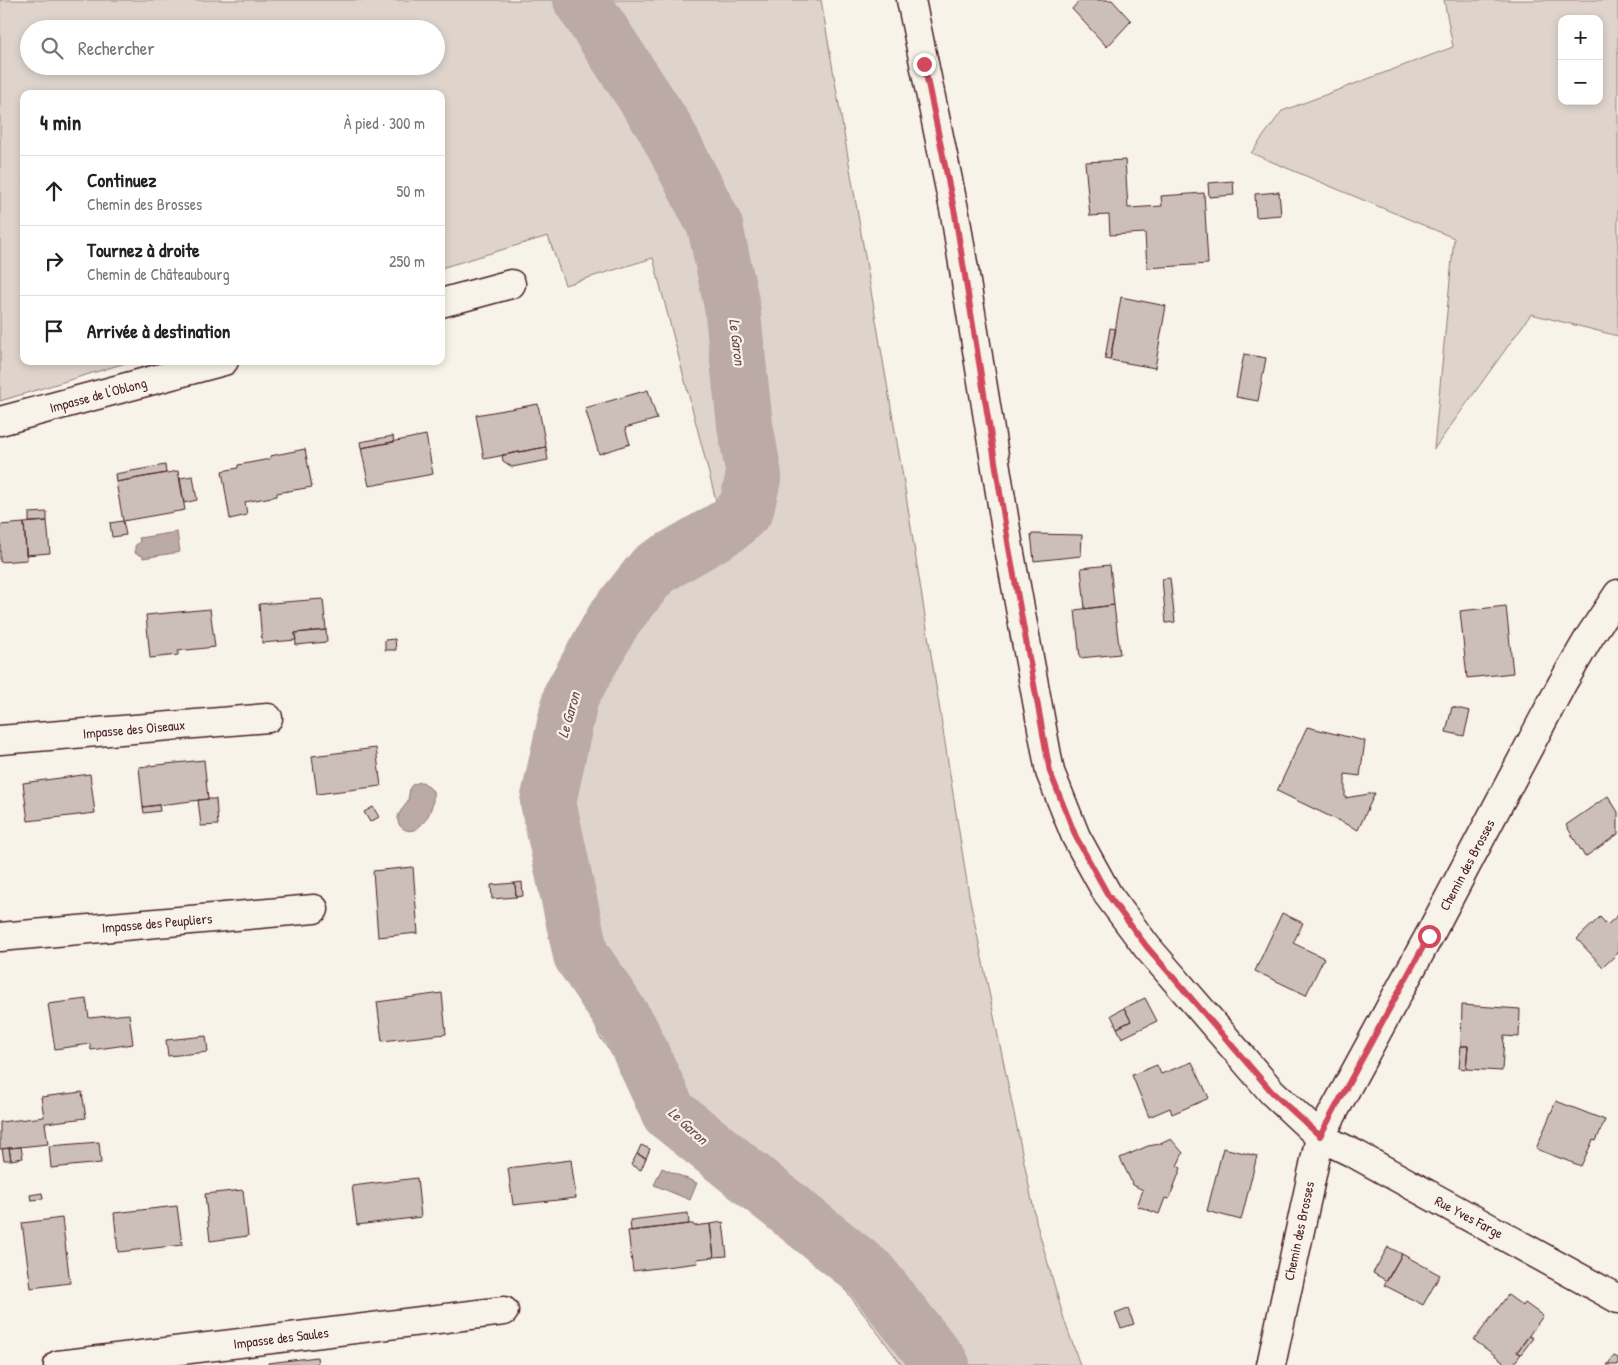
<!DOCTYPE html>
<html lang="fr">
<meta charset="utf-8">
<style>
:root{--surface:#fff;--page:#f2f2f2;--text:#222;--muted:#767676;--line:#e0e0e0}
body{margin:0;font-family:"Patrick Hand",sans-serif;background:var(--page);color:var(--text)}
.controls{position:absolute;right:15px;top:15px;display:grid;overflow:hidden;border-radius:10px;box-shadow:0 2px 8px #0003}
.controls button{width:45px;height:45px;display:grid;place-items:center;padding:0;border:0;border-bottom:1px solid var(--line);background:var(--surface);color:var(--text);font:25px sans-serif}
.stop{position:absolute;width:15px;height:15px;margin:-11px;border:4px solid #d1495b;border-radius:50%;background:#fff}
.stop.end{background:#d1495b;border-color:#fff;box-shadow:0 1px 5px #0008}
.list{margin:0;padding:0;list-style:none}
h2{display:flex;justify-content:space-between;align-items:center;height:65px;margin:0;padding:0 20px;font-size:21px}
h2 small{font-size:16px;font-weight:400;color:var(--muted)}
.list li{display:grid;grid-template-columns:32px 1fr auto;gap:15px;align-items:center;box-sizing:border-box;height:70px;padding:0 20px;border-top:1px solid var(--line)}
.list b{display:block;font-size:19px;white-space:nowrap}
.list p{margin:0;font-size:16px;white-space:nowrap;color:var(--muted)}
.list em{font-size:16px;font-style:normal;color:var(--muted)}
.icon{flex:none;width:28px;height:28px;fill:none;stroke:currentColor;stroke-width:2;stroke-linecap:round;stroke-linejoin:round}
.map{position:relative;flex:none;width:1618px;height:1365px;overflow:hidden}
.search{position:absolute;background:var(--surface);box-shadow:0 2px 8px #0003;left:20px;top:20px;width:425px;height:55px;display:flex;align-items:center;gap:12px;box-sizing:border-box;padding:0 18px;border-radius:28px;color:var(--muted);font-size:19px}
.panel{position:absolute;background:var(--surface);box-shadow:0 2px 8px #0003;left:20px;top:90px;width:425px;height:275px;border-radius:10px}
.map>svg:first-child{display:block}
</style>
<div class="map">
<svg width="1618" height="1365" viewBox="0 0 1618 1365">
<rect width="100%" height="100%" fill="#f7f3e8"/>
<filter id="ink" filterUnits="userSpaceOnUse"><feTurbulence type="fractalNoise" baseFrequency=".02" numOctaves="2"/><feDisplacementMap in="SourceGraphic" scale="10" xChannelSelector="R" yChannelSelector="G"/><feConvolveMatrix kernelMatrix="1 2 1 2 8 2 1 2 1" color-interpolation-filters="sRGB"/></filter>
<g filter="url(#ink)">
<path fill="#ded4cc" stroke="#947a7c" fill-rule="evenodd" d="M0,0h821l83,483 65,412 68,330 27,94 16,46h-178l-92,-122 -147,-118 -64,-89 -39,-111 -26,-130 33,-121 62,-101 91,-57 -67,-258 -88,27 -17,-49 -107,32v-174h-417v267h108l-132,40zM29,29h407v37h-407z
M1444,0h174v336l-87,-22 -97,135 20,-211 -203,-85 31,-42 171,-64zM1562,19h37v82h-37z"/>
<path fill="#bcaaa7" stroke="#8e7275" d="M177,532l3,20 -37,6v-2l-8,-3v-7l5,-5 -1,-3z
M423,782l10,9c2,13 -5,31 -17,38 -8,5 -20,-2 -18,-12 1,-6 8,-11 10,-17 3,-13 -1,-16 15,-18z
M662,1168l35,15 -7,17 -36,-15z"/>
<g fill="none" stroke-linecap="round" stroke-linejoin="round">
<path stroke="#bcaaa7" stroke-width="56" d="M581,0l84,128 50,98 17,80 13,119 9,50 -8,34 -18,17 -74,43 -40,50 -43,77 -23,106 33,153 49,74 39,84 201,161 72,91"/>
</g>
<path fill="#ccbfb9" stroke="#4a1f2b" d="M1080,0h32l19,21 -24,26 -35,-38z
M1125,160l3,48 34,-2 -1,-10 43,-3 4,71 -61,4 -2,-35 -35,2 -1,-20 -19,1 -5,-54z
M1233,181l1,14 -25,2 -1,-14z
M1279,192l2,23 -25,2 -1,-23z
M1121,297l45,9 -11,62 -45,-8z
M1110,328l6,1 -6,31 -5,-1z
M1244,354l22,4 -8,43 -22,-4z
M648,390l9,29 -32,9 5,16 -31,10 -14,-46z
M538,404l8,43 -62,12 -8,-44z
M426,435l7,39 -64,12 -8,-38z
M393,436l1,6 -33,6 -1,-6z
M546,447l2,13 -36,7 -9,-6 -1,-6z
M305,449l7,38 -35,6v3l-32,6 2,13 -17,4 -8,-48 16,-3v-3l32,-6v-3z
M165,465l1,8 -50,9 -1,-8z
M178,471l7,39 -62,11 -7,-39z
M193,476l4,24 -13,3 -4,-25z
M47,512v9l-18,1v-9z
M47,521l3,32 -24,2 -2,-32z
M123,521l3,14 -14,2 -2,-14z
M24,523l3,37 -27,2v-37z
M1031,534l51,1 -1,21 -47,5z
M1110,565l4,40 -29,4 -4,-41z
M1170,578l5,44 -9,1 -4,-44z
M323,599l3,31 -31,3 1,7 -34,3 -3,-39z
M1114,605l6,49 -40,4 -5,-48z
M1506,606l7,67 -46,5 -7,-67z
M210,609l5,38 -37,4v4l-28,3 -4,-43z
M326,630l1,12 -31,3 -1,-12z
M395,639l1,11h-11v-10z
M1452,707l18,4 -6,25 -18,-4z
M1307,727l58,14 -5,35 -15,-2v24l30,-5 -17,37 -81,-39z
M376,748l5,38 -64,8 -5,-38z
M204,760l4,39 -65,8 -4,-40z
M90,774l5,39 -67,8 -5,-38z
M1608,796l10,16v22l-33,23 -19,-32z
M208,799h8l2,26 -17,1 -3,-26z
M159,805l1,6 -16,2 -1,-6z
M373,807l6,10 -9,5 -6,-10z
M413,867l5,66 -40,4 -5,-66z
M522,882l1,14 -7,1 -1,-14z
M515,883l1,14 -24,2 -1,-14z
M1282,913l21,10 -10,20 31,15 -18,37 -51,-24z
M1618,915v38l-15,14 -26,-28 23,-22 7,8z
M442,993l4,41 -64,7 -5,-39z
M1145,998l12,23 -35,17 -5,-10 14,-7 -7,-13z
M86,999l3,19 40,-4 4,30 -42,6 -1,-6 -35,5 -7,-45z
M1462,1005l58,4 -1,28 -15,-1 -2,35 -36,-2 2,-23h-7z
M1124,1008l7,13 -14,7 -6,-13z
M206,1036l2,16 -40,4 -2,-16z
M1461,1046h7l-2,23 -7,-1z
M1192,1062l17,36 -37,16 -2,-6 -21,9 -17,-42 25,-10 4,9z
M82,1092l4,26 -41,5 3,21 -48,5v-27l44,-5 -3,-20z
M1556,1101l49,19 -9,21 -3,-1 -12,26 -45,-17z
M1171,1139l12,14 -6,13 4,2 -12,31 -4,-1 -6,16 -22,-8 6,-16 -10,-5 -13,-27 28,-12 12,-2z
M99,1142l2,21 -50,5 -2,-22z
M641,1145l9,4 -4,9 -9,-4z
M21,1147l2,11 -12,2 -2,-12z
M9,1148l2,12h-7l-2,-11z
M1223,1148l34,8 -16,64 -34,-9z
M637,1154l9,4 -5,12 -10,-5z
M571,1160l5,38 -63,7 -5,-37z
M417,1178l4,39 -64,8 -5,-39z
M243,1190l5,46 -38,5 -5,-47z
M42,1193l1,6 -12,1 -1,-5z
M177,1206l5,39 -64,7 -4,-39z
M688,1213l1,11 -58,7 -1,-11z
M62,1218l8,65 -39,5 -9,-65z
M723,1222l4,34 -13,1 -4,-33z
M689,1224h4l1,2 16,-2 4,33 -17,2 1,4 -65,8 -5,-40z
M1388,1247l14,7 -15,27 -14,-8z
M1402,1254l38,21 -17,30 -39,-20z
M1508,1295l15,11 2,-3 18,13 -26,36 4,2 -8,11h-5l-34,-25z
M1128,1309l6,15 -13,4 -6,-14z
M1529,1336l4,2 -12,16 -4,-2z
M1614,1356l4,2v7h-11z
M317,1357l1,8h-50v-2z"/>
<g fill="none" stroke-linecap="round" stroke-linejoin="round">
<defs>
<path id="minor" d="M911,0l44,214 54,334 41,224 26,65 32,58 39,52 125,145 48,45 35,17 263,145
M441,303l70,-19
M0,421l224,-60
M0,740l268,-22
M0,937l314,-28
M58,1365l446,-54
M1271,1365l49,-228 109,-201 133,-252 28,-48 28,-42"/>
</defs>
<use href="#minor" stroke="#4a1f2b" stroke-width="31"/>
<use href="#minor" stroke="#f7f3e8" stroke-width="28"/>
</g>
</g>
<g fill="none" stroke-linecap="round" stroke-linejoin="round" filter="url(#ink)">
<path stroke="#d1495b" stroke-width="6" d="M924,64l31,150 54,334 41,224 26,65 32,58 39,52 125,145 48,44 109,-200"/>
</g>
<g text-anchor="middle" stroke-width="4.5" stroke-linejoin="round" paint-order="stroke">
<g font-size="14" fill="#4a1f2b" stroke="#f7f3e8">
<text transform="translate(98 395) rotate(-15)" y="5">Impasse de l'Oblong</text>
<text transform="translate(134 729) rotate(-5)" y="5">Impasse des Oiseaux</text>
<text transform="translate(1467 865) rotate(-62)" y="5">Chemin des Brosses</text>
<text transform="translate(157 923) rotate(-5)" y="5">Impasse des Peupliers</text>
<text transform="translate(1469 1217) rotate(28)" y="5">Rue Yves Farge</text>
<text transform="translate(1299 1231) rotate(-78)" y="5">Chemin des Brosses</text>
<text transform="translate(281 1338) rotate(-7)" y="5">Impasse des Saules</text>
</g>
<g font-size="15" font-style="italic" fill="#6c4950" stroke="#f7f3e8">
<text transform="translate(737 342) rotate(83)" y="5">Le Garon</text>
<text transform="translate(569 715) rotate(-74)" y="5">Le Garon</text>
<text transform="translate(688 1126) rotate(42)" y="5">Le Garon</text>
</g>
</g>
</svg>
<div class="controls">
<button>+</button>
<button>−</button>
</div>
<div class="stop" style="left:1429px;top:936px"></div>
<div class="stop end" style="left:924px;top:64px"></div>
<div class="search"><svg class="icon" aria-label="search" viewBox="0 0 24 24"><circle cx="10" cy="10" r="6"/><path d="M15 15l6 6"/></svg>Rechercher</div>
<section class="panel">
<h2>4 min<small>À pied · 300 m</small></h2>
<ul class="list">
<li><svg class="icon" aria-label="ahead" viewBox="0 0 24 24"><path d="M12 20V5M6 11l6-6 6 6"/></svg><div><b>Continuez</b><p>Chemin des Brosses</p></div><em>50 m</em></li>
<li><svg class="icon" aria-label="right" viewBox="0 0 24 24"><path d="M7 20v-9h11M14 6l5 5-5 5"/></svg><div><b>Tournez à droite</b><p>Chemin de Châteaubourg</p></div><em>250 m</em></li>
<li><svg class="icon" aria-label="arrive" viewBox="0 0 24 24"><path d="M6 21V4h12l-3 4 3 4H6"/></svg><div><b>Arrivée à destination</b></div></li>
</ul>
</section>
</div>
